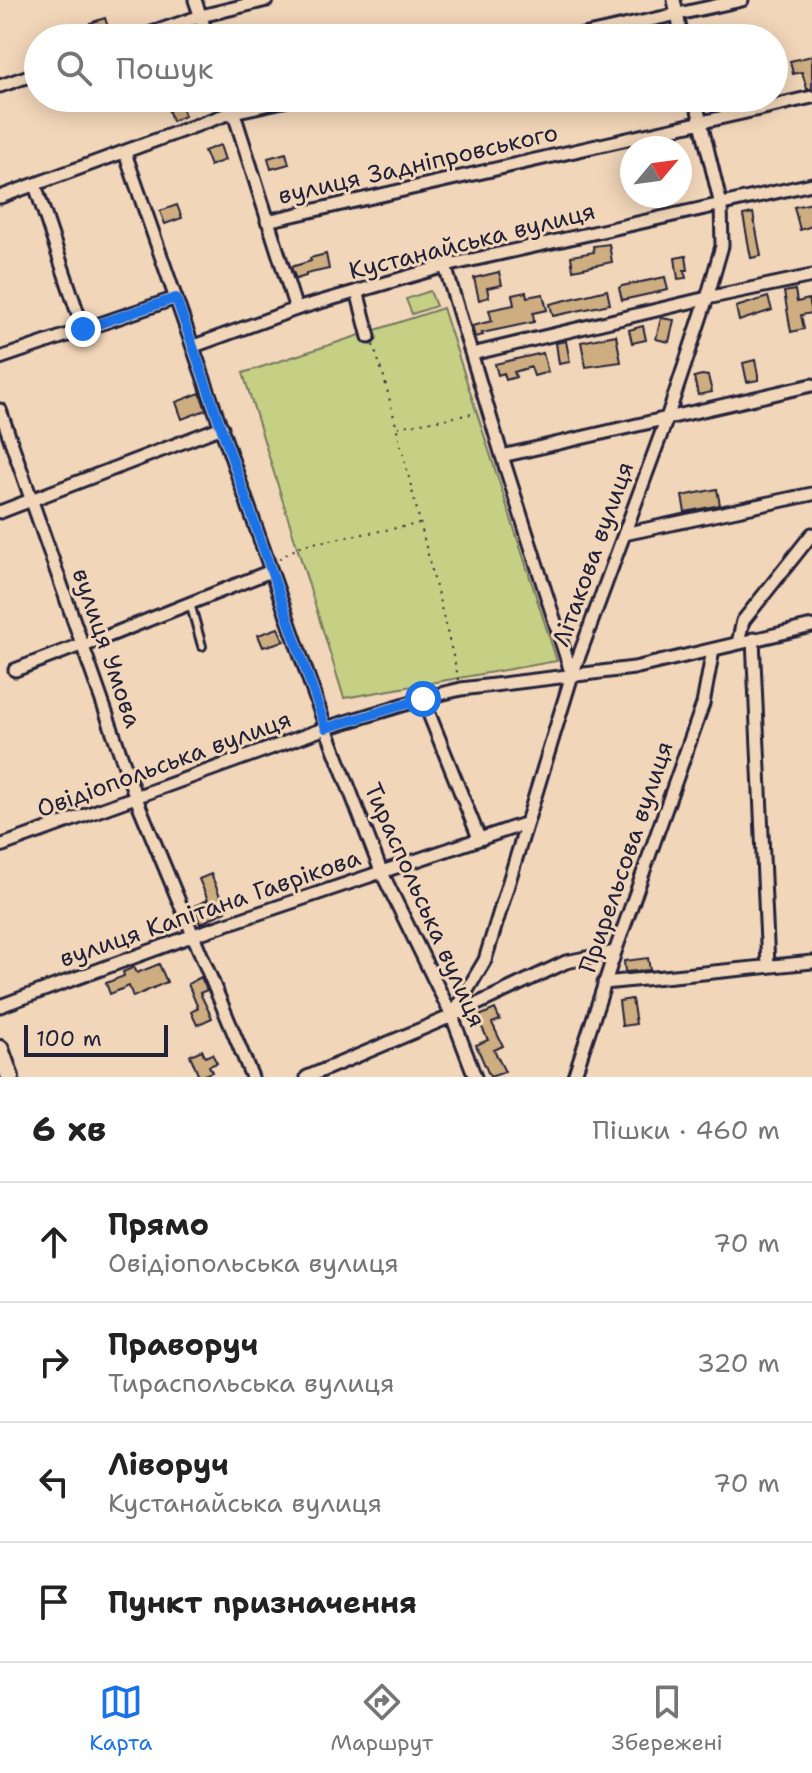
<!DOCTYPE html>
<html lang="uk">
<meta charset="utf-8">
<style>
:root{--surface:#fff;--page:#f2f2f2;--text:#222;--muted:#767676;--line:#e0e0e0;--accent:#1a73e8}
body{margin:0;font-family:"Shantell Sans",sans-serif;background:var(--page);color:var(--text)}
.compass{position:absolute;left:620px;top:136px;width:72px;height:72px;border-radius:50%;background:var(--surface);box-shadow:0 4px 20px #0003;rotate:61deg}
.scale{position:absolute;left:24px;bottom:20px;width:144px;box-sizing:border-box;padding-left:8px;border:4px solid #22223b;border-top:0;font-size:22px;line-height:28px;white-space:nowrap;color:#22223b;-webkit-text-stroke:6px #f2d6b9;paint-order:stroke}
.stop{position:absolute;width:24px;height:24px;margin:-18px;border:6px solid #1a73e8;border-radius:50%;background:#fff}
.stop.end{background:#1a73e8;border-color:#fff;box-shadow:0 2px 8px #0008}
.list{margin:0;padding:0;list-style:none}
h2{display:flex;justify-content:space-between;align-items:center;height:104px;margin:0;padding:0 32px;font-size:34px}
h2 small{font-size:26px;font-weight:400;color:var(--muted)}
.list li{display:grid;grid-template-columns:52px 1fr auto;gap:24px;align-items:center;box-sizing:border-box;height:120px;padding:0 32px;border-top:2px solid var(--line)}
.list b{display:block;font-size:30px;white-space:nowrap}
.list p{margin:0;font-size:26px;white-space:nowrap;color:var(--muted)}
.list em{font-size:26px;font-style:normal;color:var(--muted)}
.icon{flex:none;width:44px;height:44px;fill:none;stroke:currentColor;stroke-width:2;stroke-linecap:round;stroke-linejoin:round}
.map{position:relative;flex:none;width:812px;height:1077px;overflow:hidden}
.search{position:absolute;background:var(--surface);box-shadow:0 4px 20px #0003;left:24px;right:24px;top:24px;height:88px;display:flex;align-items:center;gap:20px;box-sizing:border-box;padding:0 28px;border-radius:44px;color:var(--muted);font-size:30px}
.sheet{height:584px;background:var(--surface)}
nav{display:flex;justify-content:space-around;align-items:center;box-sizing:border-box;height:112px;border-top:2px solid var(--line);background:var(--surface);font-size:22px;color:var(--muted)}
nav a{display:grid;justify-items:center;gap:4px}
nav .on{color:var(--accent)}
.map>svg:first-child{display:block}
</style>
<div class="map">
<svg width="812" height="1077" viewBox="0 0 812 1077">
<rect width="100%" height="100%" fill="#f2d6b9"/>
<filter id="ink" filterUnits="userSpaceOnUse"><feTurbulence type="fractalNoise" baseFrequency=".0125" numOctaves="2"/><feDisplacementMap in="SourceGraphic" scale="16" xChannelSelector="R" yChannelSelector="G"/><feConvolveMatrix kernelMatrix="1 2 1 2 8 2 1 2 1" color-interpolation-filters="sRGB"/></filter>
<g filter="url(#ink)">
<path fill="#c5d084" stroke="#747960" stroke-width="2" d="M430,291l6,15 -24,8 -6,-15z
M443,308l114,353 -213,37 -101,-325z"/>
<path fill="#cead81" stroke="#22223b" stroke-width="2" d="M105,18l6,18 -16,2 -5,-15z
M812,56v33h-5l-5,-17 -9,2 -3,-13z
M179,98l6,18 -13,5 -6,-19z
M716,98h33v3l-30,7z
M220,145l5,15 -15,6 -6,-15z
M286,153l3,11 -18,5 -3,-11z
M812,203v23l-12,4 -6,-23z
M177,205l5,13 -17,6 -5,-13z
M753,213l8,43 -10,2 -8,-43z
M609,244l3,18 -39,8 -2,-14 23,-4 -1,-6z
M326,254l3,15 -23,5v2l-10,3 -5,-12 20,-6 -1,-3z
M686,256l2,14h-4l2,8 -8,1 -3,-21z
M499,272l3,13 -15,3 2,9 -10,3 -5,-22z
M665,277l3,13 -46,10 -3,-12 3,-2z
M607,290l3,14 -57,12 -3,-12z
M795,290l2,12 12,-3 3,14 -11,2 3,14 -13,3 -7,-40z
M526,292l1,5 16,-3 4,16 -14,3 1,9 -52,11 1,2 -8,2 -3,-11 20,-5 -3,-11 25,-5 -2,-10z
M768,297l4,13 -33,11 -3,-14z
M661,318l13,2 -5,22 -13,-3z
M643,326l3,14 -14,3 -3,-13z
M616,335l5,27 -35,5 -5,-25z
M566,341l4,21 -11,2 -3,-21z
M543,353l5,19 -14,4 -3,-9 -17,5 2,5 -10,3 -2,-7 -6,2 -3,-11z
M755,360l4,20 -12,2 -4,-19z
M702,375l6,1 4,16 -14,3 -4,-18z
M200,393l6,17 -24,9 -6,-17z
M717,489l3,16 -35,7 -3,-16z
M278,628l6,13 -21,6 -5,-12z
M211,874l15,37 -26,13 -6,-18 14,-6 -9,-21z
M648,958l2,12 -25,2 -1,-11z
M159,964l8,18 -34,15 -4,-11 -19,8 -4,-11 18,-7 -1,-4 11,-5 3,6z
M201,977l6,13 -7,3 12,25 -15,7 -6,-13 7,-4 -10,-24z
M632,999l4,25 -14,2 -3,-25z
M495,1009l5,11 -8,3 11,23 -9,4 11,22 -15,5 -14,-32 12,-5 -11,-23z
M202,1050l3,7 7,-3 5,9 -8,3 3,6 -13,5 -9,-22z"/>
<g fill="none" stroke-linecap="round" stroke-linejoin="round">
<defs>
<path id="lane" d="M190,603l12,43"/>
<path id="street" d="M195,0l13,38
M674,0l8,38
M137,38l64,-22 66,-16
M569,38l173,-38
M0,86l38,-13
M229,98l67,211
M125,153l201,575 55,143 71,145 23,61
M35,185l48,144
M0,197l233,-85 64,-14
M267,221l545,-124
M445,266l57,190 70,219
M357,291l12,46
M194,346l102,-37 149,-43 367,-82
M472,354l235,-56 105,-22
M0,358l176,-60
M0,410l136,388 116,279
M502,456l310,-71
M0,512l222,-85
M624,534l188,-40
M753,639l15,326
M738,643l5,-22 69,-87
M83,646l188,-75
M15,670l68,-26
M423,699l56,139
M0,846l326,-118 106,-32 29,-7 173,-21 178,-42
M604,983l208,-21
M0,1006l194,-71 333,-112
M452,1016l33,-56 87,-285 95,-257 40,-120 15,-52 -1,-41 -26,-107
M307,1077l145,-61 114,-54 49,-10
M574,1077l41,-125 88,-248 10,-54"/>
<path id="secondary" d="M0,1049l10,28"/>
</defs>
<use href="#lane" stroke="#22223b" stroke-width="12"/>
<use href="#street" stroke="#22223b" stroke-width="17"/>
<use href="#secondary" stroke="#22223b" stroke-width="22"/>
<path stroke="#22223b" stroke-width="2" stroke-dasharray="2 6" stroke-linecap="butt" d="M373,345l11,32 75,303
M398,427l74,-13
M279,559l23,-14 117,-21"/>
<use href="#lane" stroke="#f2d6b9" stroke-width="6"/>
<use href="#street" stroke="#f2d6b9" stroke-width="11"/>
<use href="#secondary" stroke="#f2d6b9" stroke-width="16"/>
</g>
</g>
<g fill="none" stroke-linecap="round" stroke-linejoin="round" filter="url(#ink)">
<path stroke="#1a73e8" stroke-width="10" d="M83,329l93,-31 150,430 97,-29"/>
</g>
<g text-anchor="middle" stroke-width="6" stroke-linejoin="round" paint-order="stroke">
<g font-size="24" fill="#22223b" stroke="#f2d6b9">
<text transform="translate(418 164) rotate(-13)" y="8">вулиця Задніпровського</text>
<text transform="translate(472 241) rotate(-14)" y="8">Кустанайська вулиця</text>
<text transform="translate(593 554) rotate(-70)" y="8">Літакова вулиця</text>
<text transform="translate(107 648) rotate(71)" y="8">вулиця Умова</text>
<text transform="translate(164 764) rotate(-20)" y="8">Овідіопольська вулиця</text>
<text transform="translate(626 857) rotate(-71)" y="8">Прирельсова вулиця</text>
<text transform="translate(425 905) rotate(66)" y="8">Тираспольська вулиця</text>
<text transform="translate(210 908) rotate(-19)" y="8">вулиця Капітана Гаврікова</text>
</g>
</g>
</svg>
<svg class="compass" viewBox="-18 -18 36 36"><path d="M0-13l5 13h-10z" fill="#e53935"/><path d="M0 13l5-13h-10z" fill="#767676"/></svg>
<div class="scale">100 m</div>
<div class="stop" style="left:423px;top:699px"></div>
<div class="stop end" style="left:83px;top:329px"></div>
<div class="search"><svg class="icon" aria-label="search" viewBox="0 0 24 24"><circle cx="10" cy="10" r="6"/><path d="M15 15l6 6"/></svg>Пошук</div>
</div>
<section class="sheet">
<h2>6 хв<small>Пішки · 460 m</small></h2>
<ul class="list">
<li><svg class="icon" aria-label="ahead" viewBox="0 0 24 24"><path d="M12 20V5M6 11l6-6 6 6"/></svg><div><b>Прямо</b><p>Овідіопольська вулиця</p></div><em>70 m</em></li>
<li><svg class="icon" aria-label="right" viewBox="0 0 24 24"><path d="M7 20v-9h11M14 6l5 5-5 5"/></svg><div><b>Праворуч</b><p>Тираспольська вулиця</p></div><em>320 m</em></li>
<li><svg class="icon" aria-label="left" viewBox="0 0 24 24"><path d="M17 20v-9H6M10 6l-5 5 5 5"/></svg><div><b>Ліворуч</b><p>Кустанайська вулиця</p></div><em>70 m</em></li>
<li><svg class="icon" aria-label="arrive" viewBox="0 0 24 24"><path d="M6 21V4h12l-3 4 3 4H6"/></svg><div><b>Пункт призначення</b></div></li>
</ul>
</section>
<nav>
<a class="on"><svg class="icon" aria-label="map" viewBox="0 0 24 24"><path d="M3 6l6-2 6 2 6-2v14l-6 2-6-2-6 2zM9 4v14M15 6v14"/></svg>Карта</a>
<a><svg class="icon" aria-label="directions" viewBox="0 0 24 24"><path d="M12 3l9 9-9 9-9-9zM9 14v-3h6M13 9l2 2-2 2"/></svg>Маршрут</a>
<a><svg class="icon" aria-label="saved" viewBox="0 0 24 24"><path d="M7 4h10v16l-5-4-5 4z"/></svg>Збережені</a>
</nav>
